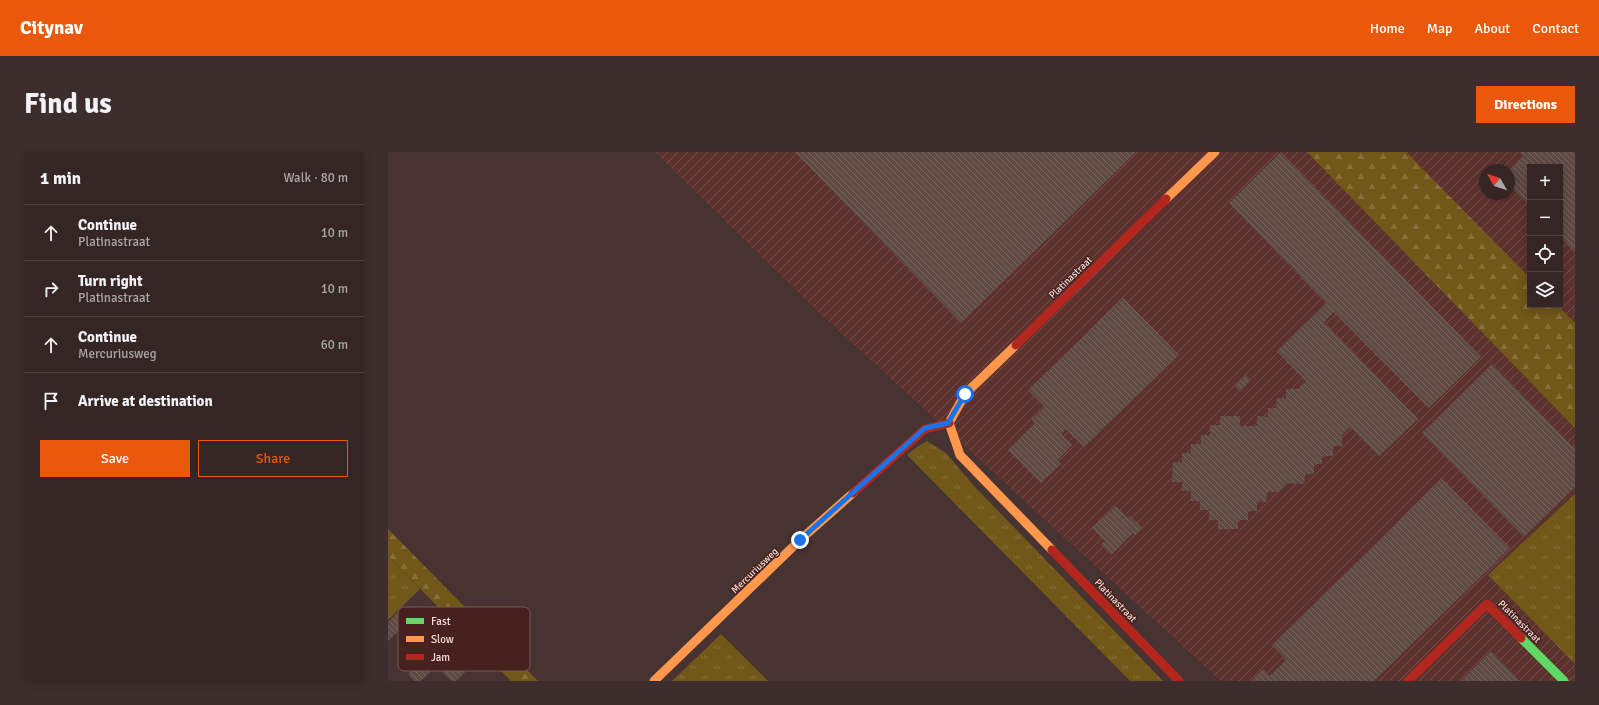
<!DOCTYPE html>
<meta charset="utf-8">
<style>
:root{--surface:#352625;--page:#3d2e2d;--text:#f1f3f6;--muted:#aaa5a7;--line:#4f4342;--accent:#ea580c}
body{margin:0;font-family:Signika,sans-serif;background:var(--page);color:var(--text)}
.controls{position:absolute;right:12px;top:12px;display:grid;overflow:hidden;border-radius:0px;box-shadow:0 2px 10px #0003}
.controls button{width:36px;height:36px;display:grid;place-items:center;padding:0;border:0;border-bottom:1px solid var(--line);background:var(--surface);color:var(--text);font:20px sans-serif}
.compass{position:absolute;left:1091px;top:12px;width:36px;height:36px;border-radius:50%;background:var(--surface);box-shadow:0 2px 10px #0003;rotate:309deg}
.stop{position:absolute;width:12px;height:12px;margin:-9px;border:3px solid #1a73e8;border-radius:50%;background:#fff}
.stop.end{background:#1a73e8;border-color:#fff;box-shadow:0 1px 4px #0008}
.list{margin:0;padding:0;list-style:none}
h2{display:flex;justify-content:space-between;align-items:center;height:52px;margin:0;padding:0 16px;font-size:17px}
h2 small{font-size:13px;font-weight:400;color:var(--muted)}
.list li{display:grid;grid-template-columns:26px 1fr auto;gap:12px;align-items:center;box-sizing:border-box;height:56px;padding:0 16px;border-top:1px solid var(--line)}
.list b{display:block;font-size:15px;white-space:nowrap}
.list p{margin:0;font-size:13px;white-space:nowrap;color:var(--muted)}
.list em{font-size:13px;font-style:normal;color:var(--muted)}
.actions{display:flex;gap:8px;padding:12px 16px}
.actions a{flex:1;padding:9px 0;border:1px solid var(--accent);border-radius:0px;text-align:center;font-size:14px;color:var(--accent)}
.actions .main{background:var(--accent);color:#fff}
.icon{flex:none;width:22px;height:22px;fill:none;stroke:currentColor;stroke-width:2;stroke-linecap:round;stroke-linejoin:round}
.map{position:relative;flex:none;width:1187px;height:529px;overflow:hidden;border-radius:0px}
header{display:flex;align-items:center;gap:24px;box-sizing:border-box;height:56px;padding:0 20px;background:var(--accent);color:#fff}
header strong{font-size:19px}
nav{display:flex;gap:22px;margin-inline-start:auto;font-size:14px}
.intro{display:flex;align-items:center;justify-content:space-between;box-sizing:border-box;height:96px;padding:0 24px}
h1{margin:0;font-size:28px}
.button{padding:10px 18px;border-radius:0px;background:var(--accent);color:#fff;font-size:14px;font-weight:700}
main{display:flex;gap:24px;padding:0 24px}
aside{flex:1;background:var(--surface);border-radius:0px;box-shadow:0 2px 10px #0003}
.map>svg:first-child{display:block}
</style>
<header>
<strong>Citynav</strong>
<nav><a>Home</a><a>Map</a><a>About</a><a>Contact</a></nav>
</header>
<div class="intro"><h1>Find us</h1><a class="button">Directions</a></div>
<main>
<aside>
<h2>1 min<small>Walk · 80 m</small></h2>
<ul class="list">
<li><svg class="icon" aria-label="ahead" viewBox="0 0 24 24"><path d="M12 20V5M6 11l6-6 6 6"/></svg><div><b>Continue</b><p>Platinastraat</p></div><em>10 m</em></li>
<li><svg class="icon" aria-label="right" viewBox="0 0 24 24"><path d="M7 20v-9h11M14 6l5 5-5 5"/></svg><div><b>Turn right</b><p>Platinastraat</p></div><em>10 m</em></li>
<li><svg class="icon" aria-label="ahead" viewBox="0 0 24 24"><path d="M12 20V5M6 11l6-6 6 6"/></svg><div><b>Continue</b><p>Mercuriusweg</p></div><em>60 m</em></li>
<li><svg class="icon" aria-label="arrive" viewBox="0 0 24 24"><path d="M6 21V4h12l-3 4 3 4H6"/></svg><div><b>Arrive at destination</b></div></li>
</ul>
<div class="actions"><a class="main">Save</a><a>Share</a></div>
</aside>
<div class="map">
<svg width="1187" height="529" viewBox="0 0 1187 529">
<defs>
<pattern id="industrial-furrows" width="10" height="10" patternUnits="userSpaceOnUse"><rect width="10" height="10" fill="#5d322e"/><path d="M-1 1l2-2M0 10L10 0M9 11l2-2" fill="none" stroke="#754f4c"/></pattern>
<pattern id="grass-tufts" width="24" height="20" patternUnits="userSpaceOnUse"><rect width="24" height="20" fill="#715718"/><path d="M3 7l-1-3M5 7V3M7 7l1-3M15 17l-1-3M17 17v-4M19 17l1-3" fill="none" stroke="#866f39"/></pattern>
<pattern id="forest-firs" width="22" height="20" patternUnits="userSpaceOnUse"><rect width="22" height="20" fill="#715718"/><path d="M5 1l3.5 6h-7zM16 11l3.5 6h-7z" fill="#866f39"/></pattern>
<pattern id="building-back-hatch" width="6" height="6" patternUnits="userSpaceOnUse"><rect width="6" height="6" fill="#604b44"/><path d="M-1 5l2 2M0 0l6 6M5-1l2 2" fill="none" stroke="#77645e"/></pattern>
</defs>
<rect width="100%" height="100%" fill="#473331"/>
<path fill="url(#industrial-furrows)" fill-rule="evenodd" d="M267,0h920v529h-354l-405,-371zM1142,15h30v138h-30zM1097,18h24v24h-24z"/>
<path fill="url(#grass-tufts)" d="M539,289l19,12 29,34 188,194h-33l-223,-226 7,-6z
M1187,342v170l-87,-89z
M0,404l32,33 -32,31z
M333,482l47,47h-96z"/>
<path fill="url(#forest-firs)" d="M919,0h99l124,126v27h27l18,18v105z
M0,377l150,152h-27l-123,-125z"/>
<path fill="url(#building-back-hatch)" d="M407,0h341l-175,171z
M893,0l200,205 -52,51 -95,-96 -10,10 94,97 -39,37 -29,-29 -8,8v11h-9v10h-11v8h-8v10h-9l-1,10 -19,-1v3l-6,6h-12l-1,10 -9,-1v10h-9v9h-10v9h-20v-9h-9v-10h-9v-9h-9v-10h-9v-9h-10l1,-20h9v-9h9v-9h10v-9h9v-10h10v-9h20v10h17v-10l11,1v-9h8l1,-10h9v-9h12l8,-8 -29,-30 49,-48 -97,-100z
M1131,0h56v101l-15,-16v-70h-30v39l-21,-21v-15l14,-14z
M735,146l56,57 -95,92 -18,-18 -5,5 11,11 -15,16 4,3 -20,19 -33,-33 26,-26 -2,-5 13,-12 -17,-17z
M1104,212l83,85v38l-51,50 -102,-104z
M858,223l5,5 -11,11 -5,-5z
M1054,327l68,69 -136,133h-123l12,-12 7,7 16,-16 -14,-15z
M728,354l12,12 2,-2 12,12 -7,7 -2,-2 -22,22 -10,-11 4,-3 -13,-13z
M11,459l10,10 -21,20v-19z
M60,484l26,27 -18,18h-5l-24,-25z
M1103,499l29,30h-59z
M34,509l9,10 -10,10h-7l-6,-7z"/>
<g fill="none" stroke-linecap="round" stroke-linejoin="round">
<path stroke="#63d668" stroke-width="9" d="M1133,486l43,43"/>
<path stroke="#ff974d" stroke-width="9" d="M778,47l49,-47
M628,193l-51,49 -16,29 11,32 92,95
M266,529l146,-141 53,-47"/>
<path stroke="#b3261e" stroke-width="9" d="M628,193l150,-146
M465,341l72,-64 24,-6
M664,398l127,131
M1020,529l79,-77 34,34"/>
</g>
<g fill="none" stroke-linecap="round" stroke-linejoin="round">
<path stroke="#1a73e8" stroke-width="5" d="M412,388l125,-112 23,-5 17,-29"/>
</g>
<g text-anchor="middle" stroke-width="3" stroke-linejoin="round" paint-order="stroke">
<g font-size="10" fill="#f3dad6" stroke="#46211d">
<text transform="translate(682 125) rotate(-44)" y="4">Platinastraat</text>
<text transform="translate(366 418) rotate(-44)" y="4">Mercuriusweg</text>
<text transform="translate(728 448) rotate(46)" y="4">Platinastraat</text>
<text transform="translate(1132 469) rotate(45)" y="4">Platinastraat</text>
</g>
</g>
<rect x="10" y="455" width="132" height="64" rx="6" fill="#46211d" stroke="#7a5854" stroke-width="1"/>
<rect x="18" y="466" width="18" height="6" fill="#63d668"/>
<rect x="18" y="484" width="18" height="6" fill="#ff974d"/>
<rect x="18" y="502" width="18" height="6" fill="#b3261e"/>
<g font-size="11" fill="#f3dad6">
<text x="43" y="473">Fast</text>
<text x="43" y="491">Slow</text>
<text x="43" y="509">Jam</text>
</g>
</svg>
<div class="controls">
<button>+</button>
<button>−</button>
<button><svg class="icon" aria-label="locate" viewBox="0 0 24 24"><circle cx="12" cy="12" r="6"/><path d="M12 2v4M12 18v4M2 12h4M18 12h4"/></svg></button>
<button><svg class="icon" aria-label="layers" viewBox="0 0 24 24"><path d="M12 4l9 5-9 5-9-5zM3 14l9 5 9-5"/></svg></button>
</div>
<svg class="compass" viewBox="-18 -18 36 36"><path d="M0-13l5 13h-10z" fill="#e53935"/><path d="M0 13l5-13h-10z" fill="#aaa5a7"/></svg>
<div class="stop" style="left:577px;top:242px"></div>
<div class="stop end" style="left:412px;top:388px"></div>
</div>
</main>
